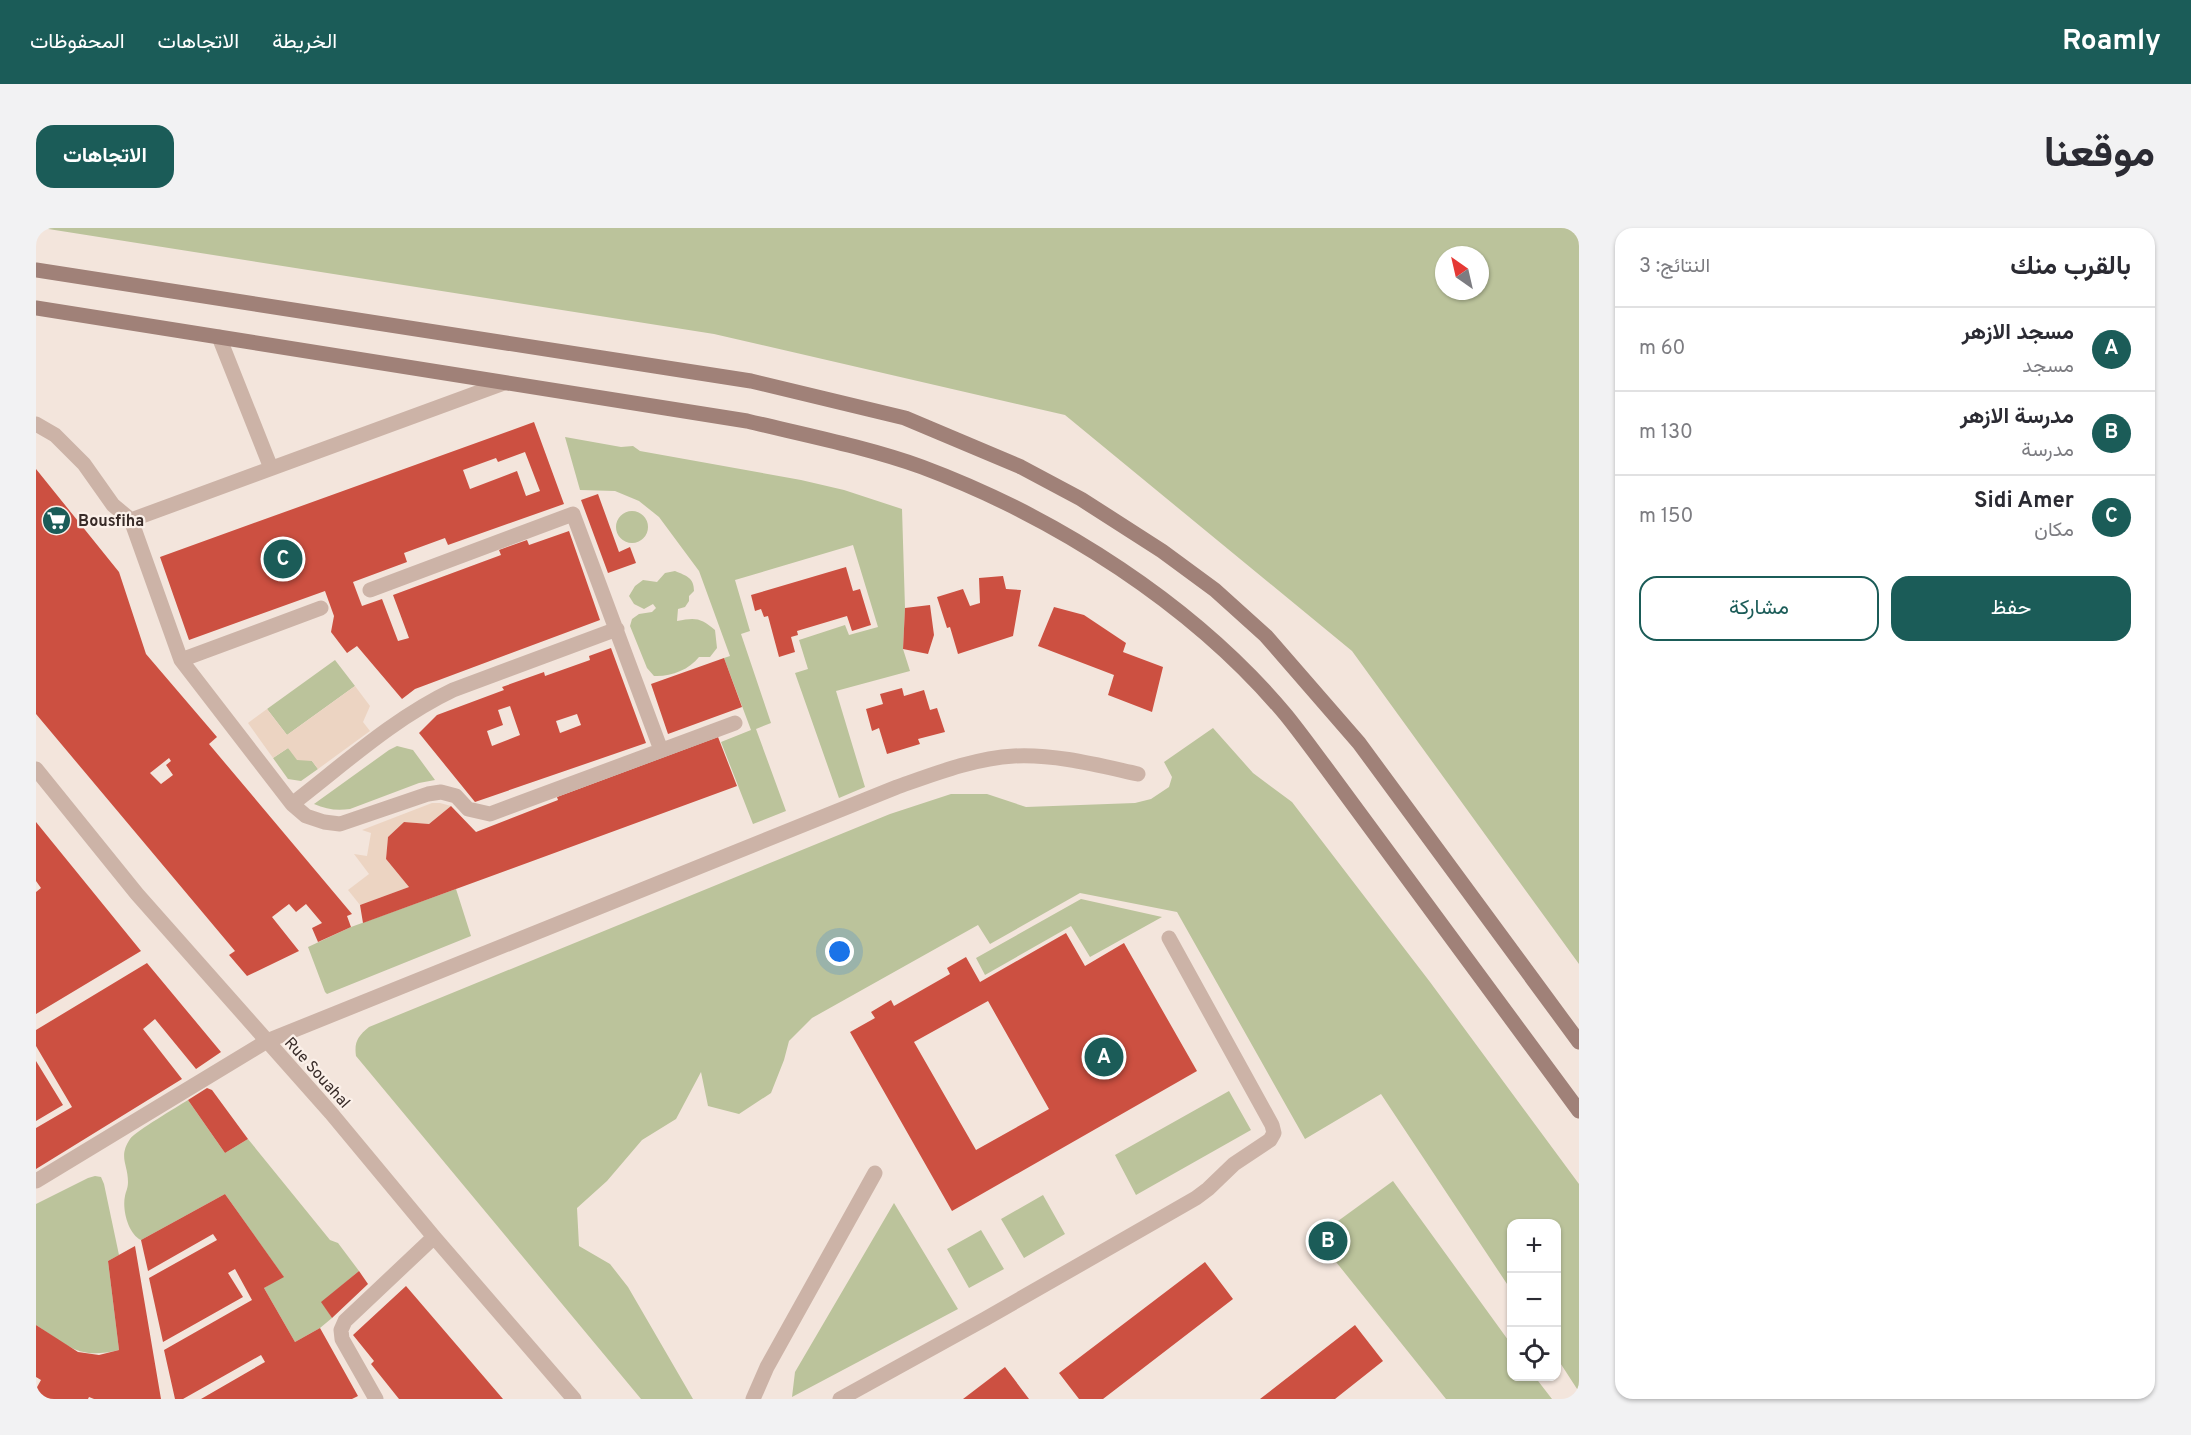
<!DOCTYPE html>
<html lang="ar">
<meta charset="utf-8">
<style>
:root{--surface:#fff;--page:#f2f2f3;--text:#2b2b33;--muted:#7c7c81;--line:#e1e1e2;--accent:#1b5c58}
body{margin:0;font-family:Overpass,Vazirmatn,sans-serif;background:var(--page);color:var(--text);direction:rtl}
.controls{position:absolute;right:18px;bottom:18px;display:grid;overflow:hidden;border-radius:12px;box-shadow:0 2px 4px #0004}
.controls button{width:54px;height:54px;display:grid;place-items:center;padding:0;border:0;border-bottom:2px solid var(--line);background:var(--surface);color:var(--text);font:30px sans-serif}
.compass{position:absolute;left:1399px;top:18px;width:54px;height:54px;border-radius:50%;background:var(--surface);box-shadow:0 2px 4px #0004;rotate:326deg}
.you{position:absolute;left:804px;top:724px;width:21px;height:21px;margin:-15px;border:4px solid #fff;border-radius:50%;background:#1a73e8;box-shadow:0 0 0 9px #1a73e833}
.badge{display:grid;place-items:center;width:39px;height:39px;border-radius:50%;background:var(--accent);color:#fff;font-size:20px;font-weight:700}
.pin{position:absolute;translate:-50% -50%;border:3px solid #fff;box-shadow:0 2px 6px #0006}
.list{margin:0;padding:0;list-style:none}
h2{display:flex;justify-content:space-between;align-items:center;height:78px;margin:0;padding:0 24px;font-size:26px}
h2 small{font-size:20px;font-weight:400;color:var(--muted)}
.list li{display:grid;grid-template-columns:39px 1fr auto;gap:18px;align-items:center;box-sizing:border-box;height:84px;padding:0 24px;border-top:2px solid var(--line)}
.list b{display:block;font-size:22px;white-space:nowrap}
.list p{margin:0;font-size:20px;white-space:nowrap;color:var(--muted)}
.list em{font-size:20px;font-style:normal;color:var(--muted)}
.actions{display:flex;gap:12px;padding:18px 24px}
.actions a{flex:1;padding:14px 0;border:2px solid var(--accent);border-radius:18px;text-align:center;font-size:21px;color:var(--accent)}
.actions .main{background:var(--accent);color:#fff}
.icon{flex:none;width:33px;height:33px;fill:none;stroke:currentColor;stroke-width:2;stroke-linecap:round;stroke-linejoin:round}
.map{position:relative;flex:none;width:1543px;height:1171px;overflow:hidden;direction:ltr;border-radius:18px}
header{display:flex;align-items:center;gap:36px;box-sizing:border-box;height:84px;padding:0 30px;background:var(--accent);color:#fff}
header strong{font-size:28px}
nav{display:flex;gap:33px;margin-inline-start:auto;font-size:21px}
.intro{display:flex;align-items:center;justify-content:space-between;box-sizing:border-box;height:144px;padding:0 36px}
h1{margin:0;font-size:42px}
.button{padding:15px 27px;border-radius:18px;background:var(--accent);color:#fff;font-size:21px;font-weight:700}
main{display:flex;gap:36px;padding:0 36px}
aside{flex:1;background:var(--surface);border-radius:18px;box-shadow:0 2px 4px #0004}
.map>svg:first-child{display:block}
</style>
<header>
<strong>Roamly</strong>
<nav><a>الخريطة</a><a>الاتجاهات</a><a>المحفوظات</a></nav>
</header>
<div class="intro"><h1>موقعنا</h1><a class="button">الاتجاهات</a></div>
<main>
<aside>
<h2>بالقرب منك<small>النتائج: 3</small></h2>
<ul class="list">
<li><span class="badge">A</span><div><b>مسجد الازهر</b><p>مسجد</p></div><em>60 m</em></li>
<li><span class="badge">B</span><div><b>مدرسة الازهر</b><p>مدرسة</p></div><em>130 m</em></li>
<li><span class="badge">C</span><div><b>Sidi Amer</b><p>مكان</p></div><em>150 m</em></li>
</ul>
<div class="actions"><a class="main">حفظ</a><a>مشاركة</a></div>
</aside>
<div class="map">
<svg width="1543" height="1171" viewBox="0 0 1543 1171">
<rect width="100%" height="100%" fill="#f3e5dc"/>
<path fill="#bbc39b" fill-rule="evenodd" d="M6,0h1537v736l-227,-313 -287,-236 -351,-81zM1408,27h36v36h-36z
M529,209l56,10 12,-1 7,5 161,29 43,10 58,19 3,99 -2,41 7,22 -74,20 29,96 -26,11 -44,-125 13,-4 -9,-29 46,-15 4,10 29,-8 -25,-82 -118,35 15,51 -9,3 30,89 -15,6 30,82 -33,13 -32,-82 30,-12 -27,-72 6,-2 -31,-85 -40,-54 -20,-16 -24,-10 -35,-1z
M580 299a16 16 0 1 1 32 0a16 16 0 1 1-32 0Z
M639,343c12,5 19,7 19,20l-5,5v5l-4,6 -7,2 -1,12c19,-4 24,-3 38,9l2,18 -7,9h-11c-10,13 -29,20 -45,19l-7,-8 -17,-42 2,-7 7,-5 13,-2 4,-4 -3,-4 -9,5 -10,-5 -5,-8 6,-10 8,-6 14,2 8,-9z
M299,432l20,26 -68,49 -20,-26z
M1177,500l40,45 39,29 138,180 149,202v208l-22,-34 -1,-134h-44l-1,66 -130,-196 -76,45 -128,-227 -97,-19 -90,51 -12,-19 -166,93 -23,23 -5,19 -13,33 -32,21 -31,-8 -7,-34 -25,47 -34,21 -35,41 -30,27 2,38 31,18 18,23 65,112h-52l-285,-343c-2,-14 2,-20 13,-29l521,-213 61,-20h36l39,13 109,-4 16,-4 18,-12 3,-10 -8,-15z
M361,518l16,4 22,30 -16,3 -69,26c-14,2 -24,0 -36,-5l75,-54z
M252,520l24,13 6,8 -17,12 -13,-2 -15,-21z
M420,661l15,47 -144,58 -2,-2 -17,-45 43,-20z
M1045,671l81,18 -72,40 -19,-31 -86,49 -9,-17z
M1193,863l22,39 -115,65 -21,-40z
M152,872l37,53 23,-14 82,101 8,3 21,28 -37,31 10,16 -12,10 -25,14 -31,-54 19,-12 -58,-82 -84,46c-13,-6 -19,-31 -16,-44 1,-5 3,-8 3,-14 0,-18 -10,-25 2,-43 6,-8 47,-32 58,-39z
M59,948l6,1 3,7 15,71 -11,6 11,89c-41,10 -50,-4 -83,-25v-121l52,-26z
M1357,953l118,163 1,32 23,1 17,22h-106l-130,-162z
M1007,967l22,39 -41,24 -23,-39z
M858,975l64,106 -166,88 3,-25z
M945,1002l23,39 -35,19 -22,-39z"/>
<path fill="#ecd4c2" d="M319,458l15,20 -7,16 7,9 -52,38 -6,-8 -15,-1 -9,-12 -15,10 -25,-35 19,-14 20,26z
M396,575h8l11,3 -22,18 -25,-2 -16,15 -2,22 23,28 -49,18 -12,-15 21,-16 -15,-20 13,2 4,-23 -9,-3z"/>
<path fill="#cc5041" fill-rule="evenodd" d="M498,194l30,82 -116,41 -3,-7 -41,15 3,9 -54,20 9,24 20,-7 16,42 11,-3 -16,-43 108,-40 -2,-5 28,-10 2,5 40,-14 31,89 -185,69 -13,10 -45,-53 -10,7 -16,-21 3,-16 -9,-25 -136,49 -29,-83zM489,224l15,39 -14,5 -9,-25 -47,18 -7,-19 33,-12 2,4z
M0,241l83,103 27,82 71,83 -8,7 143,170 -5,2 4,11 -33,15 -6,-14 10,-5 -16,-19 -10,8 -7,-8 -17,13 27,34 -52,25 -18,-21 6,-4 -199,-237zM133,530l2,3 -5,4 7,10 -12,9 -11,-11z
M562,266l21,58 11,-5 6,16 -28,10 -27,-73z
M810,339l7,24 7,-2 11,36 -19,6 -5,-15 -50,15 1,4 -7,2 4,15 -16,5 -11,-41 -4,1 -3,-8 -6,2 -4,-16z
M967,348l3,13 15,1 -8,46 -55,18 -8,-27 -3,1 -10,-31 26,-8 7,17 10,-3 -1,-25z
M894,377l4,30 -6,19 -25,-5 2,-41z
M1018,379l30,8 42,28 -3,9 40,15 -11,45 -44,-17 6,-20 -76,-29z
M575,420l35,95 -171,59 -56,-69 18,-18 67,-25 -2,-3 42,-15 1,4 45,-16 -1,-4zM474,478l10,29 -28,11 -5,-15 16,-6 -5,-15zM541,486l4,11 -21,8 -4,-12z
M688,430l18,49 -74,27 -17,-50z
M866,460l2,8 20,-6 6,20 7,-2 8,24 -27,7 2,5 -33,10 -8,-26 -7,3 -6,-22 17,-5 -3,-10z
M682,509l19,49 -374,137 -3,-18 49,-18 -23,-28 2,-22 16,-15 25,2 22,-18 25,26 82,-32 -1,-3z
M0,594l105,129 -105,63v-122l5,-4 -5,-7z
M1030,705l19,33 39,-23 73,128 -245,140 -102,-179 25,-14 -4,-6 20,-12 3,6 56,-32 -3,-6 19,-11 14,25zM952,773l61,108 -73,41 -62,-108z
M111,735l74,89 -25,17 -41,-50 -12,10 39,50 -146,90v-41l36,-21 -36,-61v-16z
M0,833l27,44 -27,16z
M171,860l5,2 36,49 -23,14 -37,-53z
M189,966l59,83 -20,11 31,54 25,-14 38,68 -6,3h-151l64,-37 -4,-7 -78,44h-8l-11,-49 88,-50 -17,-31 -7,4 15,24 -80,45 -14,-64 68,-38 -4,-6 -65,37 -7,-31z
M99,1018l26,153h-67l-5,-2 -1,2h-52v-10l5,-9 -5,-3v-52l42,27 21,3 20,-5 -11,-89z
M1169,1034l28,37 -130,100h-24l-20,-26z
M323,1043l9,13 -36,34 -11,-16z
M370,1058l97,113h-104l-28,-35 3,-3 -21,-26z
M1319,1097l28,36 -48,38h-75z
M969,1139l24,32h-66z"/>
<g fill="none" stroke-linecap="round" stroke-linejoin="round">
<path stroke="#ccb3a7" stroke-width="15" d="M717,1171l14,-32 108,-194
M804,1171l145,-80 211,-121 12,-9 26,-25 36,-24 4,-7 -2,-8 -103,-187"/>
<path stroke="#ccb3a7" stroke-width="15" d="M183,109l52,131
M0,196l19,11 29,29 29,41 18,15 50,140 111,144 14,12 18,6 16,2 88,-30 13,-2 15,4 12,13 22,5 245,-91
M95,292l373,-137
M334,362l203,-76 88,236
M145,432l140,-52
M0,541l101,125 194,219 103,124 140,162
M256,576c52,-40 102,-86 161,-114l164,-61
M0,953l231,-140 630,-254c37,-13 78,-29 117,-31 42,-2 83,9 124,18
M340,1171l-34,-60 -1,-9 4,-9 89,-84"/>
<path stroke="#a08178" stroke-width="15" d="M0,42l715,111 154,37 116,49 60,32 81,52 53,39 51,46 93,107 220,299
M0,80l711,113c58,14 119,26 175,46 134,50 272,138 364,248 13,16 26,34 38,50l255,346"/>
</g>
<defs>
<symbol id="supermarket-disc" viewBox="-11 -11 22 22"><circle r="9.5" fill="#1b5c58" stroke="#fbf0e9"/><path d="M-6-5.5h2.5l.6 2H6L4.5 2H-2.5L-4.4-4H-6ZM-1.5 3.2a1.3 1.3 0 1 0 .1 0ZM3 3.2a1.3 1.3 0 1 0 .1 0Z" fill="#fff"/></symbol>
</defs>
<g fill-rule="evenodd">
<use href="#supermarket-disc" x="4" y="276" width="33" height="33"/>
</g>
<g text-anchor="middle" stroke-width="4.5" stroke-linejoin="round" paint-order="stroke">
<g font-size="16" font-weight="bold" fill="#382b28" stroke="#fbf0e9" text-anchor="start">
<text x="42" y="298">Bousfiha</text>
</g>
<g font-size="16" fill="#382b28" stroke="#fbf0e9">
<text transform="translate(282 844) rotate(48)" y="6">Rue Souahal</text>
</g>
</g>
</svg>
<div class="controls">
<button>+</button>
<button>−</button>
<button><svg class="icon" aria-label="locate" viewBox="0 0 24 24"><circle cx="12" cy="12" r="6"/><path d="M12 2v4M12 18v4M2 12h4M18 12h4"/></svg></button>
</div>
<svg class="compass" viewBox="-18 -18 36 36"><path d="M0-13l5 13h-10z" fill="#e53935"/><path d="M0 13l5-13h-10z" fill="#7c7c81"/></svg>
<div class="you"></div>
<div class="pin badge" style="left:1068px;top:829px">A</div>
<div class="pin badge" style="left:1292px;top:1013px">B</div>
<div class="pin badge" style="left:247px;top:331px">C</div>
</div>
</main>
